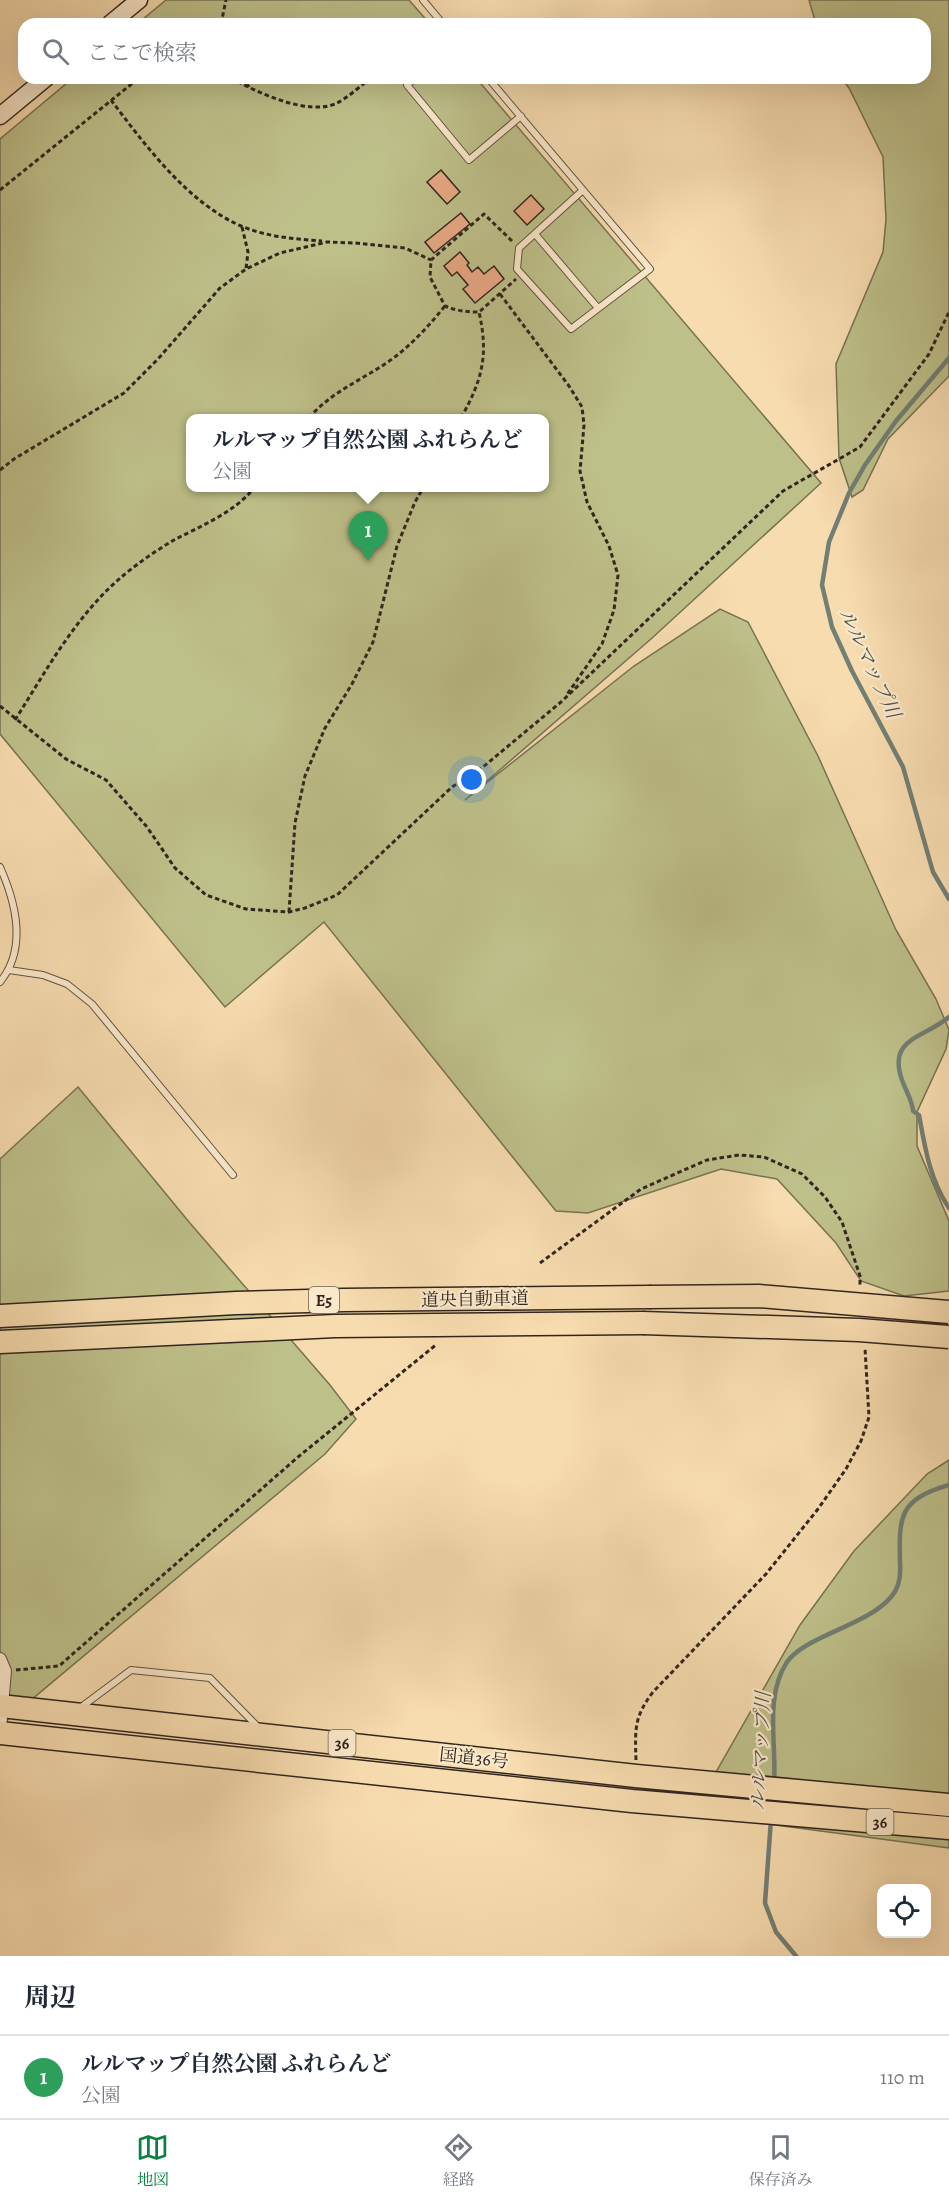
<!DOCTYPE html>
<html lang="ja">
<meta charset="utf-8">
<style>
:root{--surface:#fff;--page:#f6f6f7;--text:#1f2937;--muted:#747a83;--line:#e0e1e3;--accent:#0b8043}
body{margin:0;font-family:Alegreya,"Noto Serif JP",serif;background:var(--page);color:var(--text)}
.controls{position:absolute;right:18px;bottom:18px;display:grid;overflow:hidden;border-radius:12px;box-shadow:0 6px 24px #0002}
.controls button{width:54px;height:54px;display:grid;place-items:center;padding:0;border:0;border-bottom:2px solid var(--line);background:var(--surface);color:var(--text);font:30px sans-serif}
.you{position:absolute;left:472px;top:780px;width:21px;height:21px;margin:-15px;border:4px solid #fff;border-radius:50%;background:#1a73e8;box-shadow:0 0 0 9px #1a73e833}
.badge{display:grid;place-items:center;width:39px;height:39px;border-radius:50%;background:var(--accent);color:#fff;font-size:20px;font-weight:700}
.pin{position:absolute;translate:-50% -50px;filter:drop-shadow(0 2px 3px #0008)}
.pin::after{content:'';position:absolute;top:32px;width:21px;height:18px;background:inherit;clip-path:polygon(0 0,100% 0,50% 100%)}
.popup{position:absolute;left:186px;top:414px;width:363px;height:78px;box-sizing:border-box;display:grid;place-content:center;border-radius:12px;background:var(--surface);filter:drop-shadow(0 2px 4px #0005);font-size:20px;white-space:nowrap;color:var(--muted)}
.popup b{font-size:22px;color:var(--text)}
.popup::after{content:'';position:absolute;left:50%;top:100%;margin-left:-12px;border:12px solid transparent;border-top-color:var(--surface)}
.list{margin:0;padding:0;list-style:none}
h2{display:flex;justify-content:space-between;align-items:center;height:78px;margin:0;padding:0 24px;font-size:26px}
h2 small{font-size:20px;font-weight:400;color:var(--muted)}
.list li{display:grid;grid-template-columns:39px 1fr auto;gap:18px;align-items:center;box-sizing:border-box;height:84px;padding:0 24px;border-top:2px solid var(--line)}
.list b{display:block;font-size:22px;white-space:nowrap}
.list p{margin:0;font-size:20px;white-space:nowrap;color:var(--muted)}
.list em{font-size:20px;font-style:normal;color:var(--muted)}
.icon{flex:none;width:33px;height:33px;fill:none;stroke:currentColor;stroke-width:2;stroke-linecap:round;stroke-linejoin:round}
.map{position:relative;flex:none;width:949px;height:1956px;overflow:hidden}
.search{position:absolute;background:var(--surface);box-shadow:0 6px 24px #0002;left:18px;right:18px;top:18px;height:66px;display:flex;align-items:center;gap:15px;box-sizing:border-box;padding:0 21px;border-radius:18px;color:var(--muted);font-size:22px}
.sheet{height:162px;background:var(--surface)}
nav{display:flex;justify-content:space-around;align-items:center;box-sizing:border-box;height:84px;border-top:2px solid var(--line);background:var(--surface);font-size:16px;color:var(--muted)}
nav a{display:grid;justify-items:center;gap:3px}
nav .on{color:var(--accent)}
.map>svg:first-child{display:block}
</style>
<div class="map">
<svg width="949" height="1956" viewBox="0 0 949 1956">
<rect width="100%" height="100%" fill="#f7dcaf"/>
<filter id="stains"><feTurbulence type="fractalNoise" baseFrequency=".00333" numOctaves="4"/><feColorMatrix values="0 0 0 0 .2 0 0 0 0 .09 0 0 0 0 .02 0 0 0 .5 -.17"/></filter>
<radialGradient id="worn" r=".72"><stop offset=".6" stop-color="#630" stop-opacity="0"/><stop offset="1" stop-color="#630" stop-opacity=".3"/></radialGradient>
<path fill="#bec08a" stroke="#787254" stroke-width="1.5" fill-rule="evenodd" d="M166,0h243l21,24h-293z
M809,0h140v376l-61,63 -25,51 -11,7 -13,-39 -3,-94 47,-112 3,-33 -3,-62 -34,-69 -8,-10h84v-54h-109z
M73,78h403l345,405 -170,156 -186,161 169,-134 86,-57 28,13 70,134 78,174 40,69 13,31 -3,19 -29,63v34l32,75v70l-45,5 -43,-15 -25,-38 -59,-64 -56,-10 -133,44 -32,-2 -232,-289 -99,85 -225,-273v-595zM191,418h354v70h-354z
M78,1087l111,135 141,163 26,34 -31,35 -325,272v-567z
M949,1460v388l-257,-34 108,-189 54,-74 73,-77z"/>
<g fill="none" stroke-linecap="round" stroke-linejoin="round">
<path stroke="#727f75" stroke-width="4.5" d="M949,358l-53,63 -31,44 -16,28 -20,49 -7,43 10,42 20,44 51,96 30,105 16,27
M949,1017c-25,21 -62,21 -47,63 3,9 11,22 11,31l6,4c6,33 11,65 30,93
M774,1784c3,-40 -10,-87 13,-122 18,-26 81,-37 104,-65 9,-10 10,-22 9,-34 -1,-48 -1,-63 49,-78
M771,1819l-6,84 11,29 20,24"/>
</g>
<path fill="#e9a986" stroke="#31251e" stroke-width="1.5" d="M441,170l19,22 -13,12 -20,-22z
M531,195l13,14 -17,16 -13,-14z
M461,213l9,11 -36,29 -9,-11z
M460,252l9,11 -2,2 5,7 6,-5 6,7 10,-8 10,13 -29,24 -12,-14 5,-4 -11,-13 -5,4 -8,-10z"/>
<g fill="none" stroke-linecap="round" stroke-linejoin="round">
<defs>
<path id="lane" d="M423,0l20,24
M415,78l-8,7 62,75 52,-44
M488,78l162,191 -79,60 -54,-60 2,-21 64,-58
M535,234l63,74
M0,867c16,36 27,82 0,115
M9,970l34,5 24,9 25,20 141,171
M80,1708l51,-38 79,8 48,49"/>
<path id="street" d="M0,1659l5,12 -5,58"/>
<path id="secondary" d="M110,24l29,-24
M0,116l46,-38"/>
<path id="highway" d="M0,1316l236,-13 108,-3 305,-3
M0,1342l335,-16 308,-3
M0,1706l636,70 313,29
M0,1733l632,68 317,27"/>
</defs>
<use href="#lane" stroke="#625342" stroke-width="8"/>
<use href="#street" stroke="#625342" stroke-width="14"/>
<use href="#secondary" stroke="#31251e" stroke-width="19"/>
<use href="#highway" stroke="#31251e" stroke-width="25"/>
<path stroke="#31251e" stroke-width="3" stroke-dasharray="4.5 3" stroke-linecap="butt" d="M221,24l5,-24
M231,78c25,14 78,39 106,25 12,-6 23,-17 34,-25
M243,78l6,9
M371,78l12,5 6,-5
M111,100c34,45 77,103 130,126 26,11 54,13 81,15
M0,190l139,-112
M242,227l6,25 -2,17
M512,241l-28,-27 -53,46 -1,17 15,29c12,5 22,6 34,6l37,-33
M500,294l69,92 13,21 2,18 -4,46 7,31 22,44 9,29 -4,35 -12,34 -36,52
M309,418c20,-24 50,-37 76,-54 24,-16 42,-36 60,-58
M461,418c21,-38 28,-62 18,-106
M0,470l14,-11 110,-66 34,-34 62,-71 26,-19 34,-16 47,-11 28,1 50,5 26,12
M0,706l66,53 40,21 41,47 28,41 31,27 40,14 43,3 16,-4 32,-13 115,-108 31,-20 78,-65 222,-211 77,-44 69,-93 20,-42
M15,720c31,-49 59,-101 103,-140 16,-14 37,-29 56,-40 27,-14 61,-28 80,-52
M289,912l6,-89 10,-47 20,-48 27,-44 21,-42 24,-96 18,-44 8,-14
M540,1263l101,-74 66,-29 32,-5 25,2 38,17 23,23 17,25 18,54v11
M16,1670l43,-4 239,-209 139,-113
M636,1760c-1,-31 -2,-43 17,-68l113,-118 52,-65 28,-40 15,-28 8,-24 -4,-69"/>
<use href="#lane" stroke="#fae8cb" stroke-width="6"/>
<use href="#street" stroke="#fae8cb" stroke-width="12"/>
<use href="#secondary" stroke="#fae8cb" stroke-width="16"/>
<use href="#highway" stroke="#f7dcaf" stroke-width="22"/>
<defs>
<path id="highway-bridge" d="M649,1297l110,-1 190,16
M643,1323l216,7 90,7"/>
</defs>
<use href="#highway-bridge" stroke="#31251e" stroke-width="25" stroke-linecap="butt"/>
<use href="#highway-bridge" stroke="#f7dcaf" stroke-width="22"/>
</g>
<g text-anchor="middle" stroke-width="4.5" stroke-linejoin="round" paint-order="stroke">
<g fill="#fae8cb" stroke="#6d6052" stroke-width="1.5">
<rect x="309" y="1287" width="30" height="26" rx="4.5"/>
<rect x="328.5" y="1730" width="27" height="26" rx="4.5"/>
<rect x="866.5" y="1809" width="27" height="26" rx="4.5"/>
</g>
<g font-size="16" font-weight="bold" fill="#31251e">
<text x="324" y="1306">E5</text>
<text x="342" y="1749">36</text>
<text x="880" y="1828">36</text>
</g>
<g font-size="18" fill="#31251e" stroke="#fae8cb">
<text transform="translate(475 1299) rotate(-1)" y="6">道央自動車道</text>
<text transform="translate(474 1758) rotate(6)" y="6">国道36号</text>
</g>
<g font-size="20" font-style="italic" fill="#51524a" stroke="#fae8cb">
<text transform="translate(870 663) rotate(65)" y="7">ルルマップ川</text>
<text transform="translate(760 1751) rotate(-87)" y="7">ルルマップ川</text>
</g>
</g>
<rect width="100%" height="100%" filter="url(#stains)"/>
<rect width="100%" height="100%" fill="url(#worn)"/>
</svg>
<div class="controls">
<button><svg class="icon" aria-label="locate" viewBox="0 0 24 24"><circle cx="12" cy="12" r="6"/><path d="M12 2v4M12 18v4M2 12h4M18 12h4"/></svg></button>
</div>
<div class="you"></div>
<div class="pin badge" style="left:368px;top:561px;background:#2e9e5b">1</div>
<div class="popup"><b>ルルマップ自然公園 ふれらんど</b>公園</div>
<div class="search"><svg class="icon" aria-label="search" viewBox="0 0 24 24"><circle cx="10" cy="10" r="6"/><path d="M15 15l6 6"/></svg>ここで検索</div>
</div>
<section class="sheet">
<h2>周辺<small></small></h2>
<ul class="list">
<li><span class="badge" style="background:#2e9e5b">1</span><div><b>ルルマップ自然公園 ふれらんど</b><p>公園</p></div><em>110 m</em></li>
</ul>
</section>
<nav>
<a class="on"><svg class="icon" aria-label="map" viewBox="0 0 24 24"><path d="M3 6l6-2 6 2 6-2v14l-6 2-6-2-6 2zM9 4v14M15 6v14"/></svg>地図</a>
<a><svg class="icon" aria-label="directions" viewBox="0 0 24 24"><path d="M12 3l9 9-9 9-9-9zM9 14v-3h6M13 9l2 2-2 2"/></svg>経路</a>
<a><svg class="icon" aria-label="saved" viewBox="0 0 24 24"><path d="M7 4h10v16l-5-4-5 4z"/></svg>保存済み</a>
</nav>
